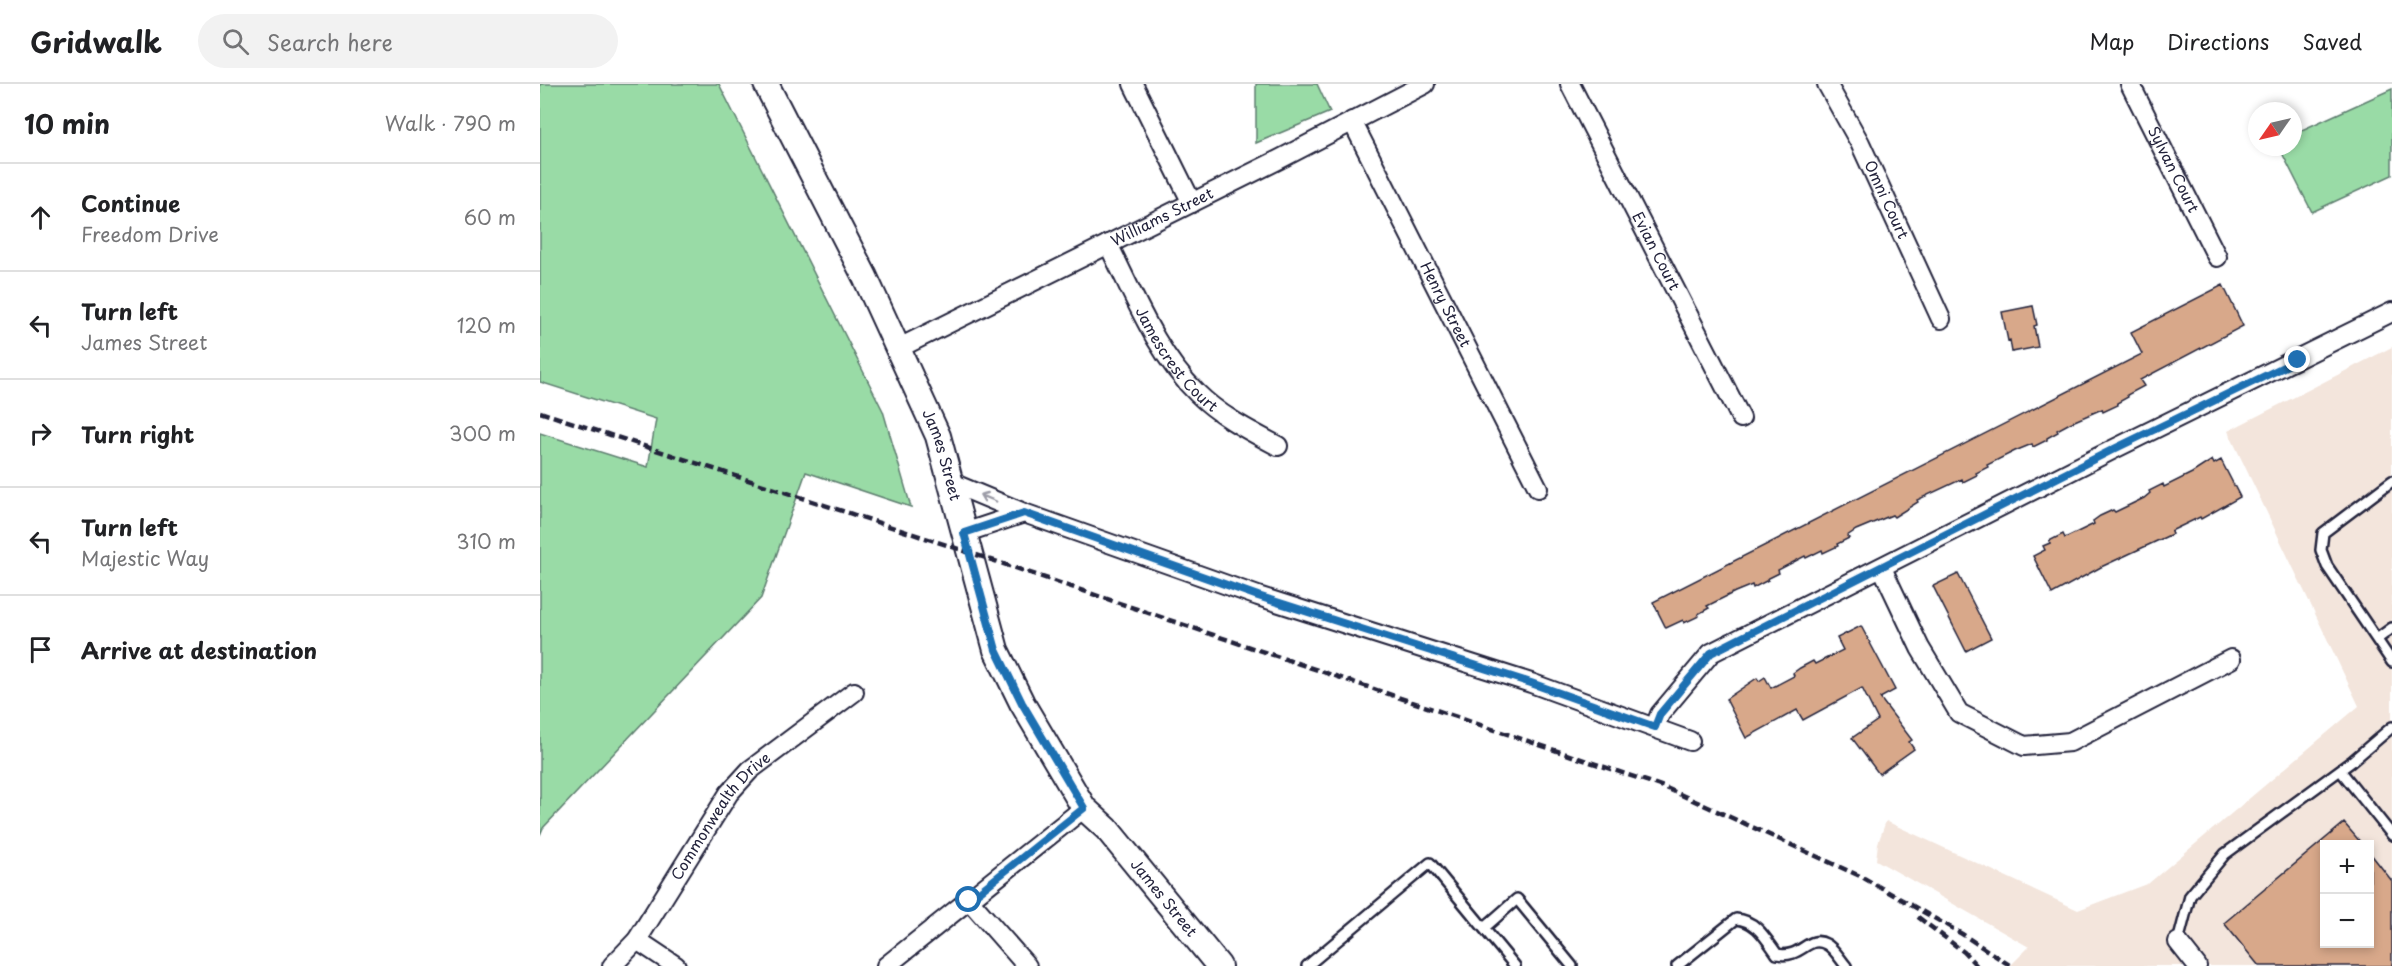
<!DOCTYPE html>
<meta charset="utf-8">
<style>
:root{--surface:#fff;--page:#f2f2f2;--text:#202124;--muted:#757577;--line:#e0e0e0}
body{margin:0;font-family:"Playpen Sans",sans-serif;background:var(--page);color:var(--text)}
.controls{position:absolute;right:18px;bottom:18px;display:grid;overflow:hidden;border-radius:0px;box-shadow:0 3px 9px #0003}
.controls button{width:54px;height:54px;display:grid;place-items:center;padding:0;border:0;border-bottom:2px solid var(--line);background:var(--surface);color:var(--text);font:30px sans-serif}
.compass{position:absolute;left:1708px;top:18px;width:54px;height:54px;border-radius:50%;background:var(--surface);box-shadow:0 3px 9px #0003;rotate:236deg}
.stop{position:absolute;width:18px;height:18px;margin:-14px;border:4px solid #1f6fb2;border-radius:50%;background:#fff}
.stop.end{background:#1f6fb2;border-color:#fff;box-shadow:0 2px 6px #0008}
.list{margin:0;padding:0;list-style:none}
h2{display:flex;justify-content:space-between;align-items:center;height:78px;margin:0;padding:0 24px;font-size:26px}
h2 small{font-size:20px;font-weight:400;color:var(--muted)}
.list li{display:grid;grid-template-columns:39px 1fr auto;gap:18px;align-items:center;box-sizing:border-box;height:108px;padding:0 24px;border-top:2px solid var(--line)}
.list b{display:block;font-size:22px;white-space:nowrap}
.list p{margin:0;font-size:20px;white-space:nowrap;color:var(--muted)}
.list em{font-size:20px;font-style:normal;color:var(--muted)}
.icon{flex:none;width:33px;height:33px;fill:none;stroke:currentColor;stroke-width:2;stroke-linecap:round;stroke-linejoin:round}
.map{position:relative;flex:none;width:1852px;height:882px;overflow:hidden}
header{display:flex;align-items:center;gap:36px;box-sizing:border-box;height:84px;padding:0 30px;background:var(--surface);border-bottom:2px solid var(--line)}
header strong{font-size:28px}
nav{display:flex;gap:33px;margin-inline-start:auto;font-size:21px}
.search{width:420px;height:54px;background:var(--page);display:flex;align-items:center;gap:15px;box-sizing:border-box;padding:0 21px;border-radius:33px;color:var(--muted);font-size:22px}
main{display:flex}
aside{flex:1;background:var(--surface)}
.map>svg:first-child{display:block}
</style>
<header>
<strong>Gridwalk</strong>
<div class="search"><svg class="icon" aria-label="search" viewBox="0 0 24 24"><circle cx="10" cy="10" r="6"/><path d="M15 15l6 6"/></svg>Search here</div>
<nav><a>Map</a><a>Directions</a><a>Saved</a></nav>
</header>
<main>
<aside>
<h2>10 min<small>Walk · 790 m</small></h2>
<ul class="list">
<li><svg class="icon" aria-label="ahead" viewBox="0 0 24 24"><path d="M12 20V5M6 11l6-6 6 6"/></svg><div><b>Continue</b><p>Freedom Drive</p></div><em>60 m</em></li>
<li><svg class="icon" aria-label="left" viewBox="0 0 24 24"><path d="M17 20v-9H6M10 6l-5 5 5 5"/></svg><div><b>Turn left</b><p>James Street</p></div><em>120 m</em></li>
<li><svg class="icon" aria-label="right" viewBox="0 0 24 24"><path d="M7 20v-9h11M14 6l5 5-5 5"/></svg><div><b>Turn right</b></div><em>300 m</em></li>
<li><svg class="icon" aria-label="left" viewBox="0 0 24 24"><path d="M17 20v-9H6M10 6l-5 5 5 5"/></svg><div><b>Turn left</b><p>Majestic Way</p></div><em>310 m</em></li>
<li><svg class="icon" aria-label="arrive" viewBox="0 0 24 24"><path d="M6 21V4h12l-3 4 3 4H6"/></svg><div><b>Arrive at destination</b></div></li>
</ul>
</aside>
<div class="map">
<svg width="1852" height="882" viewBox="0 0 1852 882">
<rect width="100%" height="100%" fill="#fff"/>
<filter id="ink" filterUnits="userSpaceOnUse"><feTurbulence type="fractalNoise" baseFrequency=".0167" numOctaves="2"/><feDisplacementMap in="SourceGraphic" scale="12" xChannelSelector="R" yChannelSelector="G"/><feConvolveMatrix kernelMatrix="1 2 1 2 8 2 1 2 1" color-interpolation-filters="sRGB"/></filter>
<g filter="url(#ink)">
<path fill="#f3e5dc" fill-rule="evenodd" d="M1852,263v619h-382l19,-19 -153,-87 2,-17 8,-22 192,89 71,-27 210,-177 -131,-275zM1784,760h46v100h-46z"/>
<path fill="#99dba6" stroke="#5e7e70" stroke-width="1.5" d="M0,0h179l164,327 28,96 -105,-35 -45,126 -218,230 -3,7v-402l108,34 8,-48 -116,-37z
M716,0h61l13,28 -74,31z
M1852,5v86l-80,37 -33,-65h14v-13z"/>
<path fill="#d8a88a" stroke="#22223b" stroke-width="1.5" d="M1683,201l20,41 -103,54 4,6 -17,9 1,2 -11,6 1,2 -15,7 -1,-3 -32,14 -13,7 1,2 -11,6v2l-14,7 -1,-3 -17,7 -28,14 1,2 -12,6 1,2 -14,7 -1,-3 -45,21 1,2 -24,15 -2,-2 -36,15 -9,6 2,2 -12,6 1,2 -15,7 -1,-3 -16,8 -1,-2 -27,14 1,3 -12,6 1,1 -15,8 -1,-3 -17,7 -28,14 2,2 -11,6 1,2 -15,7 -1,-3 -17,8 -13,-26 489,-248 -11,-22z
M1493,222l4,19 -3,1 4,21 -26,5 -2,-12 -2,1 -6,-29z
M1672,376l2,4 7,-4 19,37 -39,22 -1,-2 -29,14 1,3 -71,33 -49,27 -19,-38 12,-6 -2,-4 7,-3 -1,-2 14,-7 2,4 29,-14 -1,-3 7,-5 13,-6 2,2 29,-14 6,-5 -1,-2 14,-7 1,3 28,-14z
M1418,490l33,64 -25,13 -33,-65z
M1321,542l34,64 -15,8 32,42 -3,2 5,7 -35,25 -27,-36 26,-18 -16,-32 -59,32 -6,-10 -51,28 -20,-39 31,-21 2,3 6,-4 6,11 23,-12 -1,-3 7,-5 13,-7 2,3 28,-14 -6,-12z
M1804,739l18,21h-37v100h45v-91l22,28v85h-133l-35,-43z"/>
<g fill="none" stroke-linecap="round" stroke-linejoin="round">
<defs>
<path id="lane" d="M1852,397l-69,52 -2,17 6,16 65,96
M1837,555l15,-11
M1800,686l52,65
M944,844l33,-29 55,67
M1638,858l12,-46 35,-42 126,-92 41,-35
M767,882l123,-103 85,103
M1137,882l59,-47c20,1 30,20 41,35 25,5 31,-20 49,-10 8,4 14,15 20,22"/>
<g id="street">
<path d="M593,0l59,119"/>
<path id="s1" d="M1030,0l171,334"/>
<path id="s2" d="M1287,0l33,59 81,176"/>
<path id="s3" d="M1590,0l87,173"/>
<path id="s4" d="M812,37l186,367"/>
<path id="s5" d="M568,160c26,51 48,109 89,149 23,23 53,38 81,53"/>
<path id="s6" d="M357,265l383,-190 145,-75"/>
<path d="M412,399l72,30 234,83 273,87 159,58"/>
<path d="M424,449l60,-20"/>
<path d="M1342,484l38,80 39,65 65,33 46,-4 161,-83"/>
<path d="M1115,643l5,-13 51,-61 403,-204 278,-137"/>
<path d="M429,816l58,66"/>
<path d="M97,856l39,26"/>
<path d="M1638,858l19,24"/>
<path id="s7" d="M72,882l25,-26 92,-147 21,-23 104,-78"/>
<path d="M346,882l198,-158"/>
</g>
<g id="secondary">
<path id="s8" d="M226,0l99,193 73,159 58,214 26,53 62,105 23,21 112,137"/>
</g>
</defs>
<use href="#lane" stroke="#22223b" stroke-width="14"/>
<use href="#street" stroke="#22223b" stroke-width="22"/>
<use href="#secondary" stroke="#22223b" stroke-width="28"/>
<use href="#lane" stroke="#fff" stroke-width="9"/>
<use href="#street" stroke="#fff" stroke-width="18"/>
<use href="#secondary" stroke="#fff" stroke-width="24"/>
<path stroke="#22223b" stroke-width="4.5" stroke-dasharray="9 4.5" stroke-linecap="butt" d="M0,328l428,140 696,235 198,90 100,57 49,32
M1378,833l46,35 13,14"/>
</g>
<defs><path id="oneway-shaft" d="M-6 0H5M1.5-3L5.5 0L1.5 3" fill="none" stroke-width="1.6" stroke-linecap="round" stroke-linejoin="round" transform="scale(1.5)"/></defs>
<use stroke="#9c9ca7" href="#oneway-shaft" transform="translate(448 414) rotate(-157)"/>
</g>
<g fill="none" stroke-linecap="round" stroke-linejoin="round" filter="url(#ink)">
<path stroke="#1f6fb2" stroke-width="8" d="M429,816l115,-92 -62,-105 -26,-53 -32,-117 60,-20 234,83 273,87 124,44 5,-13 51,-61 403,-204 184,-89"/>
</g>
<g text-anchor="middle" stroke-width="4.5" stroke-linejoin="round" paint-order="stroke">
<g font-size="15" fill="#22223b" stroke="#fff">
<text dy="5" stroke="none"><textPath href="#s3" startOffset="96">Sylvan Court</textPath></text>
<text dy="5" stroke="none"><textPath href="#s2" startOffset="130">Omni Court</textPath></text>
<text dy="5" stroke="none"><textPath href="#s6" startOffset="296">Williams Street</textPath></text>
<text dy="5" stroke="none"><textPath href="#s1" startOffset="188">Evian Court</textPath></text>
<text dy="5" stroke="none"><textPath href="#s4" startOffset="206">Henry Street</textPath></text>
<text dy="5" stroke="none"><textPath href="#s5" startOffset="135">Jamescrest Court</textPath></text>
<text dy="5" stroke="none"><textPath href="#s8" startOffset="411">James Street</textPath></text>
<text dy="5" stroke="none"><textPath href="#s7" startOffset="186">Commonwealth Drive</textPath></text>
<text dy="5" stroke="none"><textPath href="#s8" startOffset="915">James Street</textPath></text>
</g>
</g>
</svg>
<div class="controls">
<button>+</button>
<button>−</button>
</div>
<svg class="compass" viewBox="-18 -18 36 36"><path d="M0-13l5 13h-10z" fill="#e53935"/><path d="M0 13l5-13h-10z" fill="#757577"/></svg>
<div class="stop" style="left:429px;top:816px"></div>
<div class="stop end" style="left:1758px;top:276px"></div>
</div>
</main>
